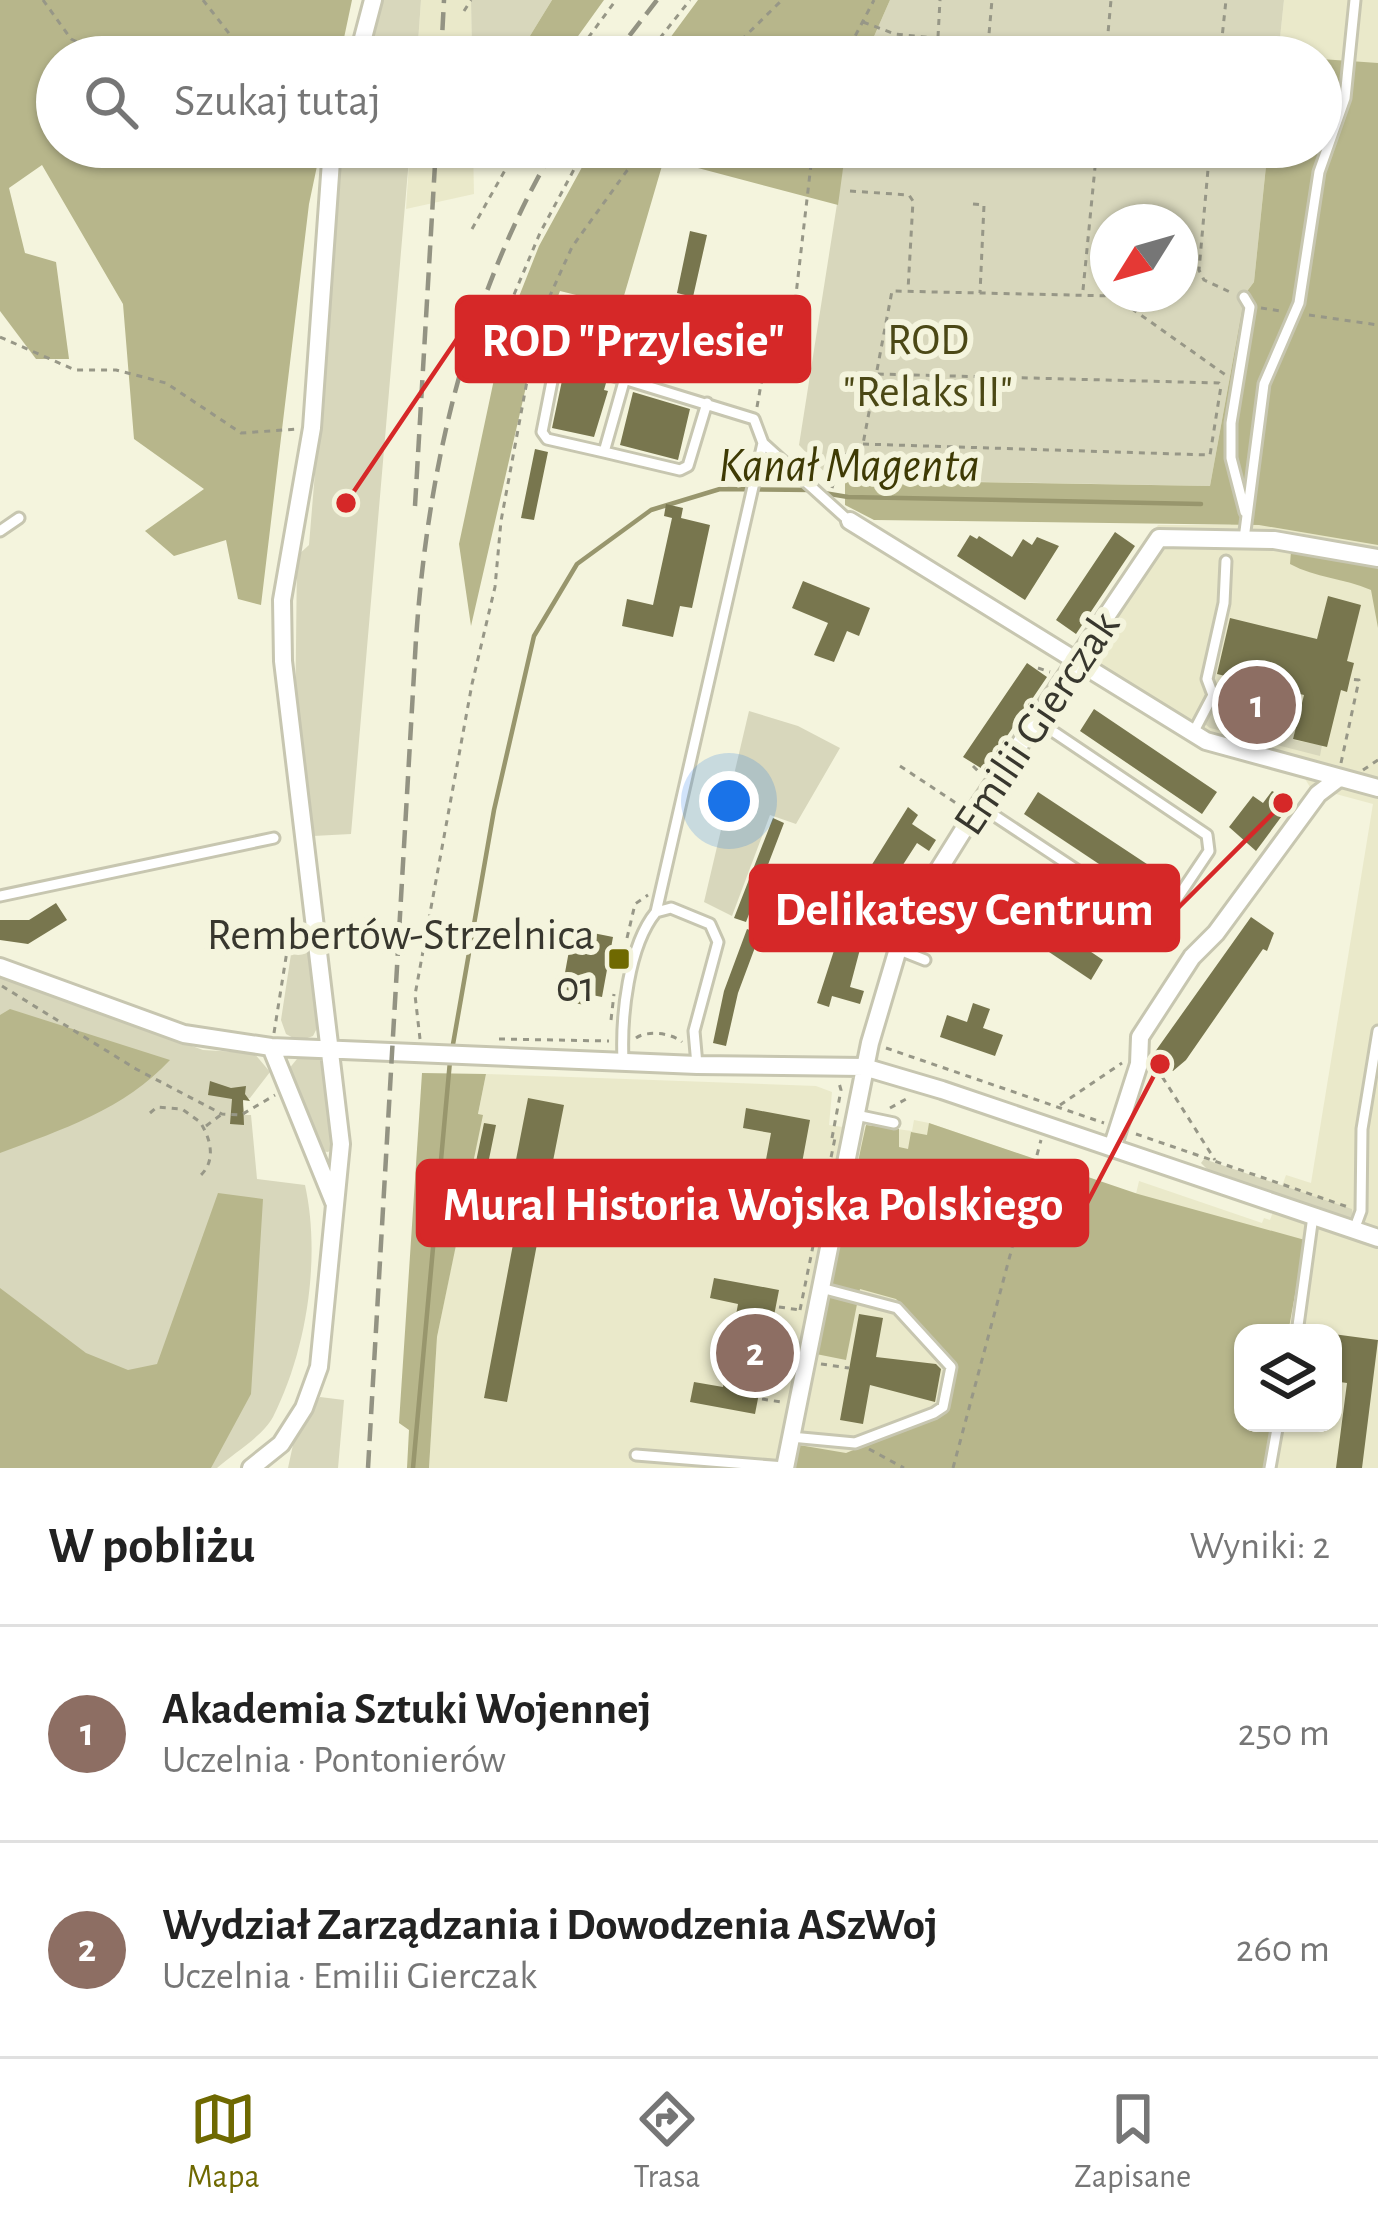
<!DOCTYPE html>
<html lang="pl">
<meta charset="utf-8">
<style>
:root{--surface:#fff;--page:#f2f2f2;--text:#222;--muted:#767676;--line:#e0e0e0;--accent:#6f6901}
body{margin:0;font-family:"Alegreya Sans",sans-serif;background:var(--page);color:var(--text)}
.controls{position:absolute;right:36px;bottom:36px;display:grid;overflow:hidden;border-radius:24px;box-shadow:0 3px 9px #0004}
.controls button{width:108px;height:108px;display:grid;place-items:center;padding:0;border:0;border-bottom:3px solid var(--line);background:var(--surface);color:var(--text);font:60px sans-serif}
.compass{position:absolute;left:1090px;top:204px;width:108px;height:108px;border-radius:50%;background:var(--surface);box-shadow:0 3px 9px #0004;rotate:233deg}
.you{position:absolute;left:729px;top:801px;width:42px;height:42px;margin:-30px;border:9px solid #fff;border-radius:50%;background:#1a73e8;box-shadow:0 0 0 18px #1a73e833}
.badge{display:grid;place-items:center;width:78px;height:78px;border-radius:50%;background:var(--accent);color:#fff;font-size:39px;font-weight:700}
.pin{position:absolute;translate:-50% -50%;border:6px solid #fff;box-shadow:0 3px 12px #0006}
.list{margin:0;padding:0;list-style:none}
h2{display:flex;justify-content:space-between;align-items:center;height:156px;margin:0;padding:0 48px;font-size:51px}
h2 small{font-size:39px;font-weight:400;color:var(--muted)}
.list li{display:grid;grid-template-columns:78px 1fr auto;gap:36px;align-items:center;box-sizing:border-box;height:216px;padding:0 48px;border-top:3px solid var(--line)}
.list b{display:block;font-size:45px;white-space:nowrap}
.list p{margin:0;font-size:39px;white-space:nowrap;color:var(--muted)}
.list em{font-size:39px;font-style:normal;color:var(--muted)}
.icon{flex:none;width:66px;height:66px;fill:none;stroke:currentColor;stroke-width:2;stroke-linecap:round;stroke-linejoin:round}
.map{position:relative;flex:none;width:1378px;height:1468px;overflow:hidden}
.search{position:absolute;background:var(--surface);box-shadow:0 3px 9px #0004;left:36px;right:36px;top:36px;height:132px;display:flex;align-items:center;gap:30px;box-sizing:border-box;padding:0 42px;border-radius:66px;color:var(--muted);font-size:45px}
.sheet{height:588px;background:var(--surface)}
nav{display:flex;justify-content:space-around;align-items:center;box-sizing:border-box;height:168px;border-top:3px solid var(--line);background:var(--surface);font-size:33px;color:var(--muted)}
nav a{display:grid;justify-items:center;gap:6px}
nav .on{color:var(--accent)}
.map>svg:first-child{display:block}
</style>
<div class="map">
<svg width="1378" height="1468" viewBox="0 0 1378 1468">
<rect width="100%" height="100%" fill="#f4f4dd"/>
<path fill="#eae9ca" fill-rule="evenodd" d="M421,0h50l1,57h-55z
M1284,0h94v1468h-949l8,-131 45,-221 -4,-1 8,-41 330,12 16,6 -3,33 35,5 2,-5 46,6 2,-11 15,3 207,71 3,-13 123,42 2,-5 6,2 16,-45 25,8 62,-379 -63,-17 -8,-13 -96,-27 -138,-84 90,-138h73l-21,-39 35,-192 9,-12 14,-135h53v-90h-43zM1243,1333h90v90h-90z
M410,147h63l1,47 -68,15z"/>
<path fill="#d8d7bc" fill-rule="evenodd" d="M378,0h43l-4,57h-52z
M471,0h81l-35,57h-45z
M890,0h394l-6,57h-413z
M342,147h68l-59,687 -38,2 -18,-101 2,-179 12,-11z
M846,147h422l-14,135 -9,12 -35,192 -379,-7 -32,-34zM1108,222h72v72h-72z
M1212,710l83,20 -2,10 29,5 -2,11 -110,-28 -5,-4z
M749,711l49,15 42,22 -44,76 -26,-9 -38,101 -28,-14z
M304,935l7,8 9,79 -7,14 -14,5 -13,-7 -5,-14 12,-79z
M0,976l203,74 51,3 16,19 -20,26 -8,3 3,14h6l6,64 48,6c16,72 2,165 -32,232 -10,19 -39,36 -56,51h-217z
M301,1054l15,1 9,12 9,81 -6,4 -7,-1 -33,-81z
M1204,1159l148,50 1,9 -7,2 -133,-45 -12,-12z
M320,1397l24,3 -6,68h-50l6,-28z"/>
<path fill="#b7b68b" d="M0,0h352l-12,57h-283v90h264l-12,57 -48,401 -23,-6 -12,-59 -52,16 -29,-25 59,-42 -70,-50 -11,-135 -81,-139 -33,23 16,65 31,9 13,97h-33l-36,-48z
M552,0h52l-41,57h-46z
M698,0h192l-25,57h-209z
M1321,59l57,4v482l-119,-20 -385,-5 -29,-15v-25l365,6 35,-192 9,-12 14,-135h53z
M593,147h253l-8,58 -174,-46 -43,147 -61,-15 -29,74 -60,261 -12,-82 44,-207 36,-91z
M1291,551l87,15v62l-7,-38c-28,-12 -55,-12 -81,-26z
M10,1009l160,51c-45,49 -109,70 -170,93v-138z
M422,1073l64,1 -8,40 5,1 -46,222 -8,131h-22l2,-38 -10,-7z
M929,1123l209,71 167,46 -17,93h-45v90h29l-8,45h-470l5,-23 47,8 101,-41 11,-47 -62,-66 -36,-10 -14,71 -30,-6 50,-229 33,4v18l9,2 3,-17 16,3z
M218,1193l45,6 -12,195 -40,74h-211v-180l86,65 42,17 29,-6z"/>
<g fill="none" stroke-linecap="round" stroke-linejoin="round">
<path stroke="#98966d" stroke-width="4.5" d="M824,493l24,4 353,7
M452,1050l42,-240 40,-174 43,-72 74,-54 69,-21 93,1
M413,1468l37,-407"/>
</g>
<path fill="#78764e" d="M690,231l17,4 -14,62 -16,-4z
M564,371l42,12 -2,7 4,1 -14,46 -42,-9z
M633,392l57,17 -12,51 -58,-15z
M535,449l13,3 -14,68 -13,-2z
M666,504l17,4 -2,10 29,7 -18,83 -12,-2 -7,31 -51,-11 5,-27 26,6 19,-87 -8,-2z
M1115,532l20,14 -59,88 -20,-14z
M970,535l7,4 2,-3 33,21 11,-18 9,6 5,-8 22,9 -34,54 -68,-44z
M803,581l67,27 -11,28 -12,-5 -13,31 -20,-7 14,-32 -36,-15z
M1328,596l33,9 -14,56 7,2 -4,16 -3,13 -6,-2 -14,57 -34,-8 11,-44 -87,-21 13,-56 87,21z
M1027,663l20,14 -63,93 -21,-13z
M1094,709l123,83 -15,22 -122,-83z
M1272,791l21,10 -37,50 -27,-24 24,-31 10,7z
M1038,792l124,82 -15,22 -123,-82z
M908,807l10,8 -6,9 24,16 -7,11 -12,-8 -49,76 -18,68 14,4 -4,13 -28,-8 -3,11 -12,-4 34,-105z
M773,818l11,5 -38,99 -12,-4z
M996,888l107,72 -12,20 -108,-72z
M56,903l11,17 -39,24 -28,-4v-20h29z
M1251,917l23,16 -7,18 -4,-2 -77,111 -13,11 -21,-15z
M573,929l40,8 -11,60 -15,-3 -2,11 -11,-2 2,-11 -14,-3z
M747,929l13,5 -22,59 -12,53 -13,-3 11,-52z
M973,1003l17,6 -7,19 20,7 -8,21 -55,-19 7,-22 20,7z
M210,1081l21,7 15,-2 -1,8 5,7 -7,-1 1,25 -14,-1 2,-25 -24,-4z
M528,1098l36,7 -21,107 -36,-6z
M746,1108l64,12 -23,124 -65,-12 4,-20 29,6 16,-85 -28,-5z
M484,1123l12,2 -22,107 -12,-3z
M514,1239l23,5 -30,158 -23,-4z
M714,1278l65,12 -24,124 -65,-12 4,-20 29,5 15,-83 -28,-6z
M859,1314l24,4 -7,39 60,7 5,5 -6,33 -65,-17 -7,39 -23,-4z
M1333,1334l45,6 -16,128h-26l11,-85 -7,-1 1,-7 -8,-1z"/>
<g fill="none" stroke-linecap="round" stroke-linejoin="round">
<defs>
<path id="service" d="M1244,297l6,10 -19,116v35l14,54
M565,361l-10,5 -13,66 5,7 57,13 21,-74
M615,375l8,-31 -5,-8 -49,-13 -10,27 6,11 189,58 9,24 86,78
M604,452l76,18 8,-4 19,-63
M0,531l19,-13
M1244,539l20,-155 35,-81 20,-131 26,-74 10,-98
M1213,695l-6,-16 17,-76 2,-42
M1193,733l20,-38 79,20
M980,806l169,112h15l45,-67 -2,-16 -171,-115
M0,896l274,-58
M656,912l107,-469
M897,949l28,11
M623,1060c-2,-43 5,-114 33,-148l15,-4 39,16 8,18 -24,89 3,34
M856,1115l38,8
M1354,1230l7,-19 1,-82 16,-98
M1297,1333l16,-117
M791,1437l64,6 79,-30 9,-6 8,-40 -54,-59 -76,-20
M636,1455l149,12
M1270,1468l8,-45"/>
<path id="minor" d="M358,57l15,-57
M850,521l356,220 172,47
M0,967l184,67 87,13 426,18 167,2 78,23 436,148
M271,1047l63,155
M1112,1148l27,-84 1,-27 52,-80 24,-24 102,-139 21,-16
M251,1468l30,-24 23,-36 15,-41 22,-223 -58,-483 -1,-61 30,-172 20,-281
M785,1468l85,-425 36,-121 73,-117 180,-267 115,2 104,18"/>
</defs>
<use href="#service" stroke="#c7c6b0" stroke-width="15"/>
<use href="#minor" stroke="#c7c6b0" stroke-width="22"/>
<path stroke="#979787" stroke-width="3" stroke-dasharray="6 6" stroke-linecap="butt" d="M43,0l28,39 39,18
M203,0l32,41 7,16
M464,11l7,-11
M863,22l32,12 217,23
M938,37l2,-37
M728,54l26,3
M1106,55l5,-55
M574,57l42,-57
M645,57l45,-57
M724,57l58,-57
M789,57l63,-15 22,-42
M894,57l1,-22
M987,57l5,-57
M1220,57l6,-57
M305,147l12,6
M1210,147l-11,123 5,10 28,13
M887,152v-5
M979,159l1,-12
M850,191l59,4 4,6 -5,89
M973,204l11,1 -4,88
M472,229l46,-82
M1083,290l14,-143
M1261,308l20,3
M1309,315l69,10
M537,320l-24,-23 27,-64 46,-86
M0,337l75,33h41l50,13 75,50 57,-4
M757,407l9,-51 25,-18 22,-191
M863,444l347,11 11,-69 -2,-3 -342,-9
M832,488c6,-21 9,-36 31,-44l29,-153 222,5 113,80
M1038,668l12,4
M1341,763l18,-83 -9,-1
M900,766l59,39
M973,766l7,7
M1363,770l15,-10
M627,938l8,-34 13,-9
M2,986l134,83 86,45 19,1 34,-20
M611,1020l3,-26
M274,1033l13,-82 13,-30
M636,1038c11,-8 36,-5 46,4
M420,1039l-5,-44 57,-311 23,-97 6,-66 37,-199 34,-75 72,-100
M499,1039l110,2
M886,1048l218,75
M1156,1067l59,93
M1060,1105l62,-42
M890,1108l18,-10
M150,1113l7,-6 25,2 18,13c11,17 16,38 1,53
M206,1126l16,-12
M1136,1134l212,73
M832,1138l9,-48 -2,-7
M779,1307l21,3
M800,1310l35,-172
M821,1364l28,4
M762,1399l19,3
M869,1449l35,19
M953,1468l88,-328"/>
<use href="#service" stroke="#fff" stroke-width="9"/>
<use href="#minor" stroke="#fff" stroke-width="16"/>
<path stroke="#939383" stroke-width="4.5" stroke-dasharray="18 9" stroke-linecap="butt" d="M441,57l3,-57
M613,57l44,-57
M415,506l21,-359
M368,1468l48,-829c12,-173 51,-341 139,-492"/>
</g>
<rect fill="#6f6901" stroke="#f4f4dd" stroke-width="4.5" x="607" y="947" width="24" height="24" rx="6"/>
<g text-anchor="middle" stroke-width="12" stroke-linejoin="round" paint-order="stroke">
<g font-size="45" fill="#4b4815" stroke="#f4f4dd">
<text x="928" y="354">ROD<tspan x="928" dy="52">"Relaks II"</tspan></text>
</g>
<g font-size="45" fill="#38372e" stroke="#f4f4dd">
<text transform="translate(1035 722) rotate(-56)" y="16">Emilii Gierczak</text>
</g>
<g font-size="45" fill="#38372e" stroke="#f4f4dd" text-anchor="end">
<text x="595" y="949">Rembertów-Strzelnica<tspan x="595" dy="52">01</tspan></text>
</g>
<g font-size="48" font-style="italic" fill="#3e3a04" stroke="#f4f4dd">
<text x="849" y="481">Kanał Magenta</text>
</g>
</g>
<path fill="none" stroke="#d62828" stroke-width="4.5" d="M346 503L457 339M1283 803L1178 908M1160 1064L1087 1203"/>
<g fill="#d62828" stroke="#f4f4dd" stroke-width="4.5">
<circle cx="346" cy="503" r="12"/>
<circle cx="1283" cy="803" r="12"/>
<circle cx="1160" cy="1064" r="12"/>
</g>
<g fill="#d62828" stroke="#d62828" stroke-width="4.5">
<rect x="457" y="297" width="352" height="84" rx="12"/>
<rect x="751" y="866" width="427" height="84" rx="12"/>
<rect x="418" y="1161" width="669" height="84" rx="12"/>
</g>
<g font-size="48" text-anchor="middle" font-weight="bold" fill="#fff">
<text x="633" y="356">ROD "Przylesie"</text>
<text x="964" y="925">Delikatesy Centrum</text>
<text x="753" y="1220">Mural Historia Wojska Polskiego</text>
</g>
</svg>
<div class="controls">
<button><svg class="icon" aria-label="layers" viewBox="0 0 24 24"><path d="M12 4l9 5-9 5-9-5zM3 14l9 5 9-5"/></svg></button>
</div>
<svg class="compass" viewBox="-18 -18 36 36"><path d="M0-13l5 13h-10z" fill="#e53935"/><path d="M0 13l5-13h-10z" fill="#767676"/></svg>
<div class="you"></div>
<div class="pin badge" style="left:1257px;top:705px;background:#8d6e63">1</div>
<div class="pin badge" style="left:755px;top:1353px;background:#8d6e63">2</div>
<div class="search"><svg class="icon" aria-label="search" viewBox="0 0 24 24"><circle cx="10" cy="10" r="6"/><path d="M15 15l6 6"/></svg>Szukaj tutaj</div>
</div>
<section class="sheet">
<h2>W pobliżu<small>Wyniki: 2</small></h2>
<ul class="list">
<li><span class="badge" style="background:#8d6e63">1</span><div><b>Akademia Sztuki Wojennej</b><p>Uczelnia · Pontonierów</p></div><em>250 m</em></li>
<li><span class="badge" style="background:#8d6e63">2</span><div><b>Wydział Zarządzania i Dowodzenia ASzWoj</b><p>Uczelnia · Emilii Gierczak</p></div><em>260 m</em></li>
</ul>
</section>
<nav>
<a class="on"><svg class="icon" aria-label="map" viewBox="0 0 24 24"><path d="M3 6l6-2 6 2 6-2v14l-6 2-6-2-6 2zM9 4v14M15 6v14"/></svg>Mapa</a>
<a><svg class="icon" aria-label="directions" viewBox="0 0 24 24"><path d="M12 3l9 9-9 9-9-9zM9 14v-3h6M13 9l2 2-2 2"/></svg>Trasa</a>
<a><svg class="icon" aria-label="saved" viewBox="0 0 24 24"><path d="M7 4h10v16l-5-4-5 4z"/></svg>Zapisane</a>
</nav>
